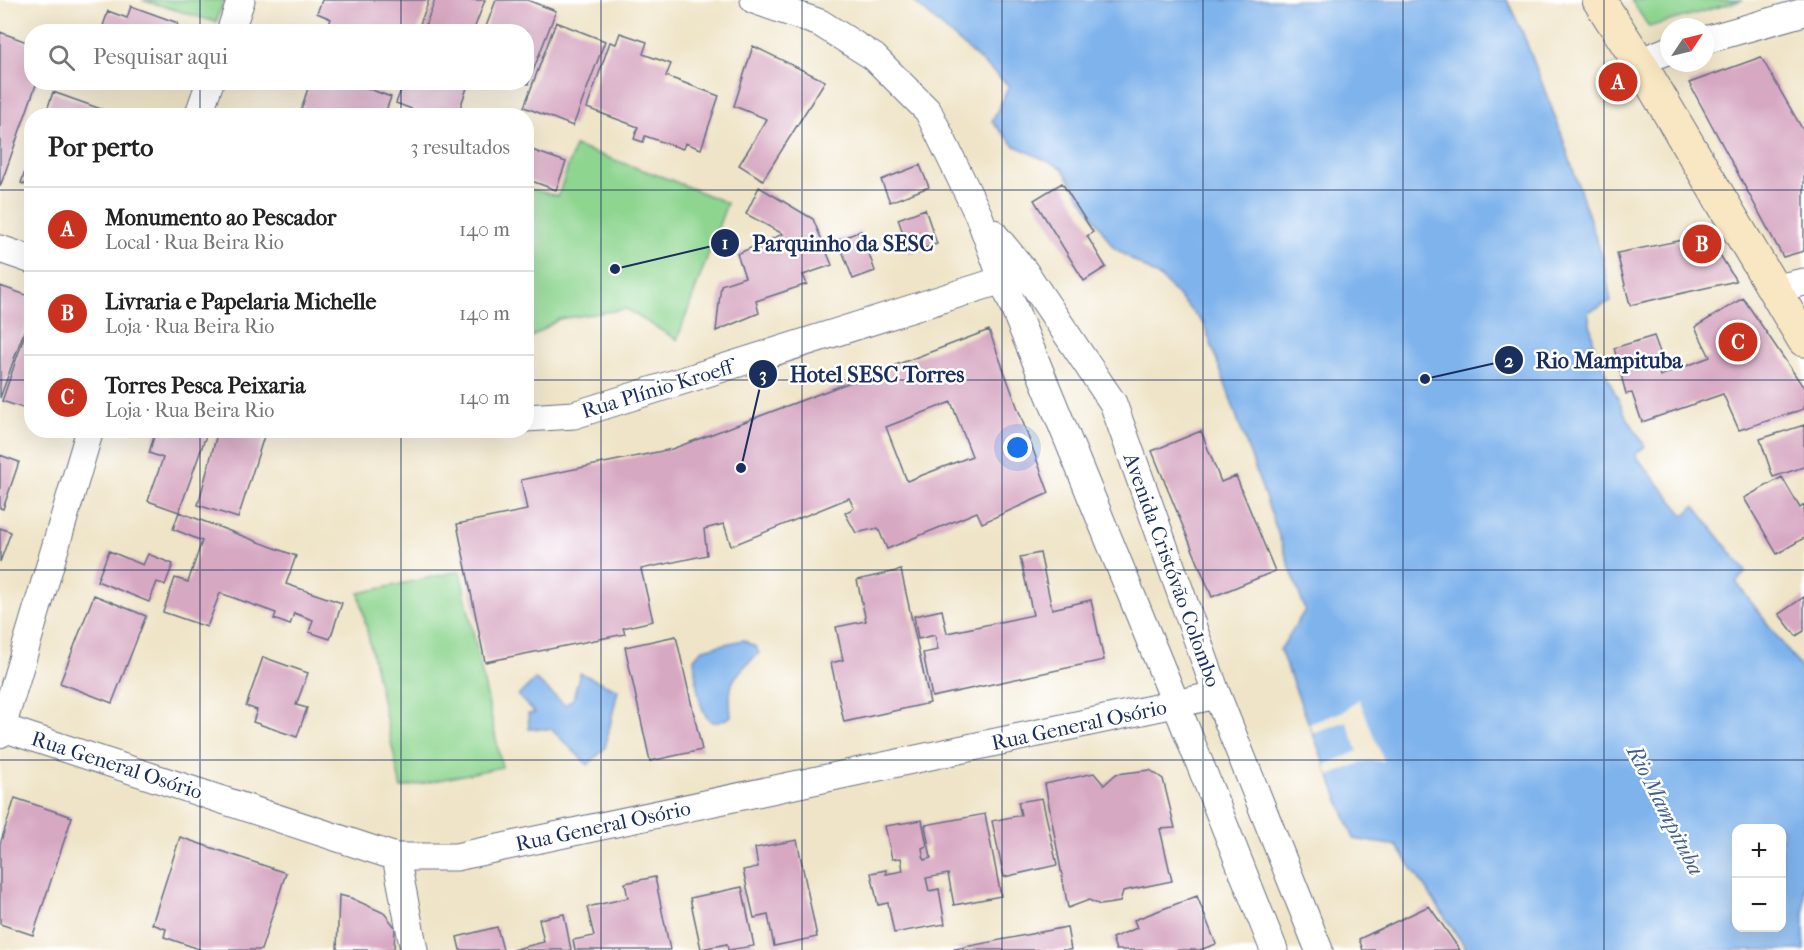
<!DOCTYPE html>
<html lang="pt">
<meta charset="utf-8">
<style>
:root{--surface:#fff;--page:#f2f2f2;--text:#222;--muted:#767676;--line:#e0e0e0;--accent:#c8321e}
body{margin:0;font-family:"IM FELL French Canon",serif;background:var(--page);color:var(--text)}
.controls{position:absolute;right:18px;bottom:18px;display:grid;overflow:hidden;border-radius:12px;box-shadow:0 6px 24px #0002}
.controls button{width:54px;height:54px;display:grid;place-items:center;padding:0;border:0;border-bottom:2px solid var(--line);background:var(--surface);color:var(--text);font:30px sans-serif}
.compass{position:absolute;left:1660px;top:18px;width:54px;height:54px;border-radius:50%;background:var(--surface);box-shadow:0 6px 24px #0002;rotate:55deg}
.you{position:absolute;left:1018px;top:448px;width:21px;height:21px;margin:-15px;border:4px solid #fff;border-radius:50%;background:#1a73e8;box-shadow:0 0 0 9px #1a73e833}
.badge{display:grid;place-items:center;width:39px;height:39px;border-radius:50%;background:var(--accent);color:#fff;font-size:20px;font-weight:700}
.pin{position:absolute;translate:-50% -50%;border:3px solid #fff;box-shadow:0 2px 6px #0006}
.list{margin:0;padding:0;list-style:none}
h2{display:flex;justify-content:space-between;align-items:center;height:78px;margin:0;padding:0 24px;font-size:26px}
h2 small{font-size:20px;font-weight:400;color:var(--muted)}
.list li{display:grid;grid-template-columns:39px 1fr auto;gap:18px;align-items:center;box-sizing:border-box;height:84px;padding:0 24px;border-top:2px solid var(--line)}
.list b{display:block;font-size:22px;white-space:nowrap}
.list p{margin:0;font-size:20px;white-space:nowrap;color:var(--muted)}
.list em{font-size:20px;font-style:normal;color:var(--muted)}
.icon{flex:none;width:33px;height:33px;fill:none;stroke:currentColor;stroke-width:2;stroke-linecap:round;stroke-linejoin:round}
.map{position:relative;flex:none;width:1804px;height:950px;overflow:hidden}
.search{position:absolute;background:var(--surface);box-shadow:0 6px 24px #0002;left:24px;top:24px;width:510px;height:66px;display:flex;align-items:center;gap:15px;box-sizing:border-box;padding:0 21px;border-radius:24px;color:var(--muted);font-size:22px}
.panel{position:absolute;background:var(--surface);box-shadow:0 6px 24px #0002;left:24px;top:108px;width:510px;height:330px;border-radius:24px}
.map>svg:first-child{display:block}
</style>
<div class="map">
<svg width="1804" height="950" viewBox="0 0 1804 950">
<rect width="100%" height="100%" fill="#fff"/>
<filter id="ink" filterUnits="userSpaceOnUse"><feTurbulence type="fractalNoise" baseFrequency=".0167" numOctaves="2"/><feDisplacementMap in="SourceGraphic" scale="12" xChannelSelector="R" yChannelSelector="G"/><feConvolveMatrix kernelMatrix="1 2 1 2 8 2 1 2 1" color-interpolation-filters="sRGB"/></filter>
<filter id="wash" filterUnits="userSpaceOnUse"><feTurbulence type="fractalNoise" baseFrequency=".008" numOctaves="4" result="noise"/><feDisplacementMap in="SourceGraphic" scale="24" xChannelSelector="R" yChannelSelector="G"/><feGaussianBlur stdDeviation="1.35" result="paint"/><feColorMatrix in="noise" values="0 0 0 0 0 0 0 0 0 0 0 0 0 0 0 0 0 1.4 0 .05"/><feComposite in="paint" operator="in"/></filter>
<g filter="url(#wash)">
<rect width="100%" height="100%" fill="#efe4c7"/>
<path fill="#8ed590" stroke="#548277" stroke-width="1.5" d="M142,0h82l-8,22z
M1631,0h112l-94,27z
M575,146l96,34 56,23 -50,137 -51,-31 -67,10 -32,21v-152l31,8z
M460,571l42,196 -101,21 -42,-195z"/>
<path fill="#7fb3ec" stroke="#4d71a5" stroke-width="1.5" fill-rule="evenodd" d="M912,0h595l15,31 37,96 44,132 8,42 -23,11 7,38 30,64 20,32 -10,9 49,60 11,-9 51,66 -10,10 68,90v278h-337l-70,-104 -43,-7 -74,-189 25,-40 -101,-286 -42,-45 -49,-32 -51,-79 -47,-22 -23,-24 17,-36zM1736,828h46v100h-46z
M743,640l13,7 3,6c-26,25 -32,26 -28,63 -5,3 -12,8 -18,6 -15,-4 -18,-50 -19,-64l9,-9z
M580,673l38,17 -13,58 -17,17 -37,-36h-22l-1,-15 7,-1 -17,-17 17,-17 30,26 8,-6z"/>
<path fill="#efe4c7" d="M1359,699l25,62h-19l-36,15 -4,-11 33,-14 -12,-30 -33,12 -4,-9 35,-13z"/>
<g id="blocks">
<path fill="#d7a8c2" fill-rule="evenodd" d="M322,0h107l-12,32h-91l5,-13 -14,-6z
M435,0h50l-12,32h-50z
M496,0h31l29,11 -28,73 -2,-1v-51h-42z
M131,6l47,17 -3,9h-74l7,-21 19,7z
M556,22l49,19 -32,85 -49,-19z
M0,32l32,12v38h5l-37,105z
M620,33l27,9 -4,12 28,10 -5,12 53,20 -18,53 -16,-6 -2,6 -38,-13 -2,6 -9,-3 4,-12 -51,-19 23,-66 6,2z
M753,46l72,35 -62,99 -24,-15 28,-46 -33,-13z
M1761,57l43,75v119l-21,6 -94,-174z
M310,82h20l11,4 1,-4h8l41,15 -7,19h-85z
M404,82h48l15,6 -10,28h-27l-34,-13z
M53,92l65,23v1h-73z
M526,148l40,14 -10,28 -30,-11z
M31,154h1v33l-11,-4z
M920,165l9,22 -39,15 -9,-22z
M1062,183l31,49 -6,4 19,31 -22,14 -50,-81z
M759,187l54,32 19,46 -29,10 4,9 -51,17 3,12 -43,18 5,-46 24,-8 -8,-23 46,-20 -37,-20z
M925,209l12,35 -27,9 -12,-34z
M861,231l14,40 -22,8 -15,-39z
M1708,235l28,46 -106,24 -13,-52z
M0,286l32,11v12l-32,89z
M1743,298l61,90v21l-65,21 -16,-36 -81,28 -10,-29 -6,1 -12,-46 40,-12 7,19 -7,3 6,18 50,-19 -15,-30z
M28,325l4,2v84l-30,-10z
M989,330l60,163 -67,30 -5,-11 -90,37 -9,-21 -22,5 -11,-20 9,-5 -5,-10 -118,48 -7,-22 -20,5 3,26 -66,14 12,52 -30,7 2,6 -140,28 -28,-138 70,-14 -6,-30 151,-31zM951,402l21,54 -65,25 -21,-54z
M1804,425v42l-31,10 -13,-38z
M156,430h52l-29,82 -31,-11 15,-43 -14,-5z
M218,430h48l-28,88 -40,-13z
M1201,431l20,51 15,-6 39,95 -63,26 -60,-146z
M0,455l19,7 -16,47 -3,-1z
M1782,477l18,31 4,-3v33l-27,16 -33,-56z
M179,512l117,44 -10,28 56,19 -12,36 -21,-7 4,-12 -19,-7 -4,12 -16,-6 2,-6 -56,-20 -13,34 -44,-15 12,-34 13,4 14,-41 -29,-12z
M0,528l11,4 -11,30z
M109,551l34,14 5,-11 25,10 -8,21 -8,-3 -8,20 -52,-21z
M1040,553l12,56 39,-9 13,60 -172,37 -9,-44 15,-3 -3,-15 -17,4 -4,-23 28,-6 5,23 86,-18 -13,-58z
M901,570l29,133 -86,19 -13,-59 12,-3 -7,-33 30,-6 -9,-41z
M94,595l52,21 -34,87 -52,-20z
M1804,597v34l-8,5 -17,-22z
M676,636l26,114 -52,11 -25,-114z
M263,657l45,16 -12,32 11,3 -10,29 -44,-15 4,-12 -11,-4z
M1150,770l13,9 12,49 -15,1 12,52 -49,10 -3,11 -20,3 -11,-5 -21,8 -23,-124 49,-11 10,12 12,-11z
M15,798l57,19 -39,118 -33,-11v-80z
M1042,798l15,67 -53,12 -12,-56 29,-6 -3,-13z
M985,814l16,82 -47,9 -6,-31 -22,4 3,13 10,-2 6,35 -51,9 -6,-30 -10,2 -7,-32 15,-3v4l17,-3 -2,-13 -9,1 -7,-33 37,-6 5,26 -5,2 2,12 7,-2 -6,-33z
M180,837l106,36 -25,77h-59l-38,-13 2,-8 -14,-5z
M797,840l20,97 -43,9 -6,-31 -14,3 -11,-48 15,-3 -3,-19z
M655,877l15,73h-95l-2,-10 21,-4 -7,-29 41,-9 -3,-15z
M742,887l12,59 -26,4 -1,-6 -26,5 -11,-51z
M339,895l12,3 33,15 11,14 -1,23h-57z
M1197,896l19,48 -16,6h-84l-4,-12 25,-10 -3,-8z
M1429,906l31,44h-97l-4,-11z
M564,914l7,36h-59l32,-8 -5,-23z
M497,927l6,23h-43l-3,-13z
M1067,927l4,23h-117v-1z"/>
</g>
</g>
<g filter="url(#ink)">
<use href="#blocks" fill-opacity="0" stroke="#656e83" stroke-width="1.5"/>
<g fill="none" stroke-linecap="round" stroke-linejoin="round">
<defs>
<path id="street" d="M754,0l66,23 54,34 54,54 51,105 24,65 173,423 98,246
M230,32l11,-32
M1705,40l99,-28
M1639,62l30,-12
M198,116l12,-34
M993,233l32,39 88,131 104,292 102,255
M0,249l32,11
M1773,289l31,-7
M526,418l48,-3 444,-140
M0,727l396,130h60l761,-162
M0,734l90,-304
M396,857l18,93"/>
<path id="secondary" d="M1599,0l40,62 165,278"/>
</defs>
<use href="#street" stroke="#656e83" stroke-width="29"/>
<use href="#secondary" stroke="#656e83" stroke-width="35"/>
<use href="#street" stroke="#fff" stroke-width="27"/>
<use href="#secondary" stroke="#f9e7c3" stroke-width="33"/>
</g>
</g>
<path fill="none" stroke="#1b2f5e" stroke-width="1.5" stroke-opacity="0.55" d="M200,0v32M401,0v32M601,0v950M802,0v950M1002,0v950M1203,0v950M1403,0v950M1604,0v950M200,82v34M401,82v34M0,190h32M526,190h1278M0,380h32M526,380h1278M200,430v520M401,430v520M0,570h1804M0,760h1804"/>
<g text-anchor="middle" stroke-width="5" stroke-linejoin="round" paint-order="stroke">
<g font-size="21" fill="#1b2f5e" stroke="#fff">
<text transform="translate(657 389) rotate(-17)" y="7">Rua Plínio Kroeff</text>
<text transform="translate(1172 570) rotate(70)" y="7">Avenida Cristóvão Colombo</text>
<text transform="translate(1079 725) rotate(-12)" y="7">Rua General Osório</text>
<text transform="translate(117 765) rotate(18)" y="7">Rua General Osório</text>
<text transform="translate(603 826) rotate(-12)" y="7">Rua General Osório</text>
</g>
<g font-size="22" font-style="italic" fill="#3e5d90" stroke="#fff">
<text transform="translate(1666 810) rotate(63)" y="8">Rio Mampituba</text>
</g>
</g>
<path fill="none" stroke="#1b2f5e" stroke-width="2" d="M615 269L725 243M1425 379L1509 360M741 468L763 374"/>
<g fill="#1b2f5e" stroke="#fff" stroke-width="2">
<circle cx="615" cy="269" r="6"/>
<circle cx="1425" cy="379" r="6"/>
<circle cx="741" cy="468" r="6"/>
<circle cx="725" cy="243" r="15"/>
<circle cx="1509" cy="360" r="15"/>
<circle cx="763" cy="374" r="15"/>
</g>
<g font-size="18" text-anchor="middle" font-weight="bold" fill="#fff">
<text x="725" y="249">1</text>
<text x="1509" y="367">2</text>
<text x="763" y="381">3</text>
</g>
<g font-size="22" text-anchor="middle" font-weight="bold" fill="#1b2f5e" stroke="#fff" stroke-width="5" stroke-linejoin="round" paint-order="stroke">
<text x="843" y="251">Parquinho da SESC</text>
<text x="1609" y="368">Rio Mampituba</text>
<text x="877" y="382">Hotel SESC Torres</text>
</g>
</svg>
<div class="controls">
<button>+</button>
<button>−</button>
</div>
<svg class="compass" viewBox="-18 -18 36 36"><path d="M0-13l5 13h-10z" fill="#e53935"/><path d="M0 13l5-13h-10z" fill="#767676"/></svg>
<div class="you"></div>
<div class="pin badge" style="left:1618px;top:82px">A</div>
<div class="pin badge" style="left:1702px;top:244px">B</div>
<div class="pin badge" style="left:1738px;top:342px">C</div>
<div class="search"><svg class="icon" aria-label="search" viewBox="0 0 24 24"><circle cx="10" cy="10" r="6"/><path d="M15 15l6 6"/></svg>Pesquisar aqui</div>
<section class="panel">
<h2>Por perto<small>3 resultados</small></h2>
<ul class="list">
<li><span class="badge">A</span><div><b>Monumento ao Pescador</b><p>Local · Rua Beira Rio</p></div><em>140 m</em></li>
<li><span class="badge">B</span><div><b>Livraria e Papelaria Michelle</b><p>Loja · Rua Beira Rio</p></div><em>140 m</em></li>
<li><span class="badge">C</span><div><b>Torres Pesca Peixaria</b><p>Loja · Rua Beira Rio</p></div><em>140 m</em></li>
</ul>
</section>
</div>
